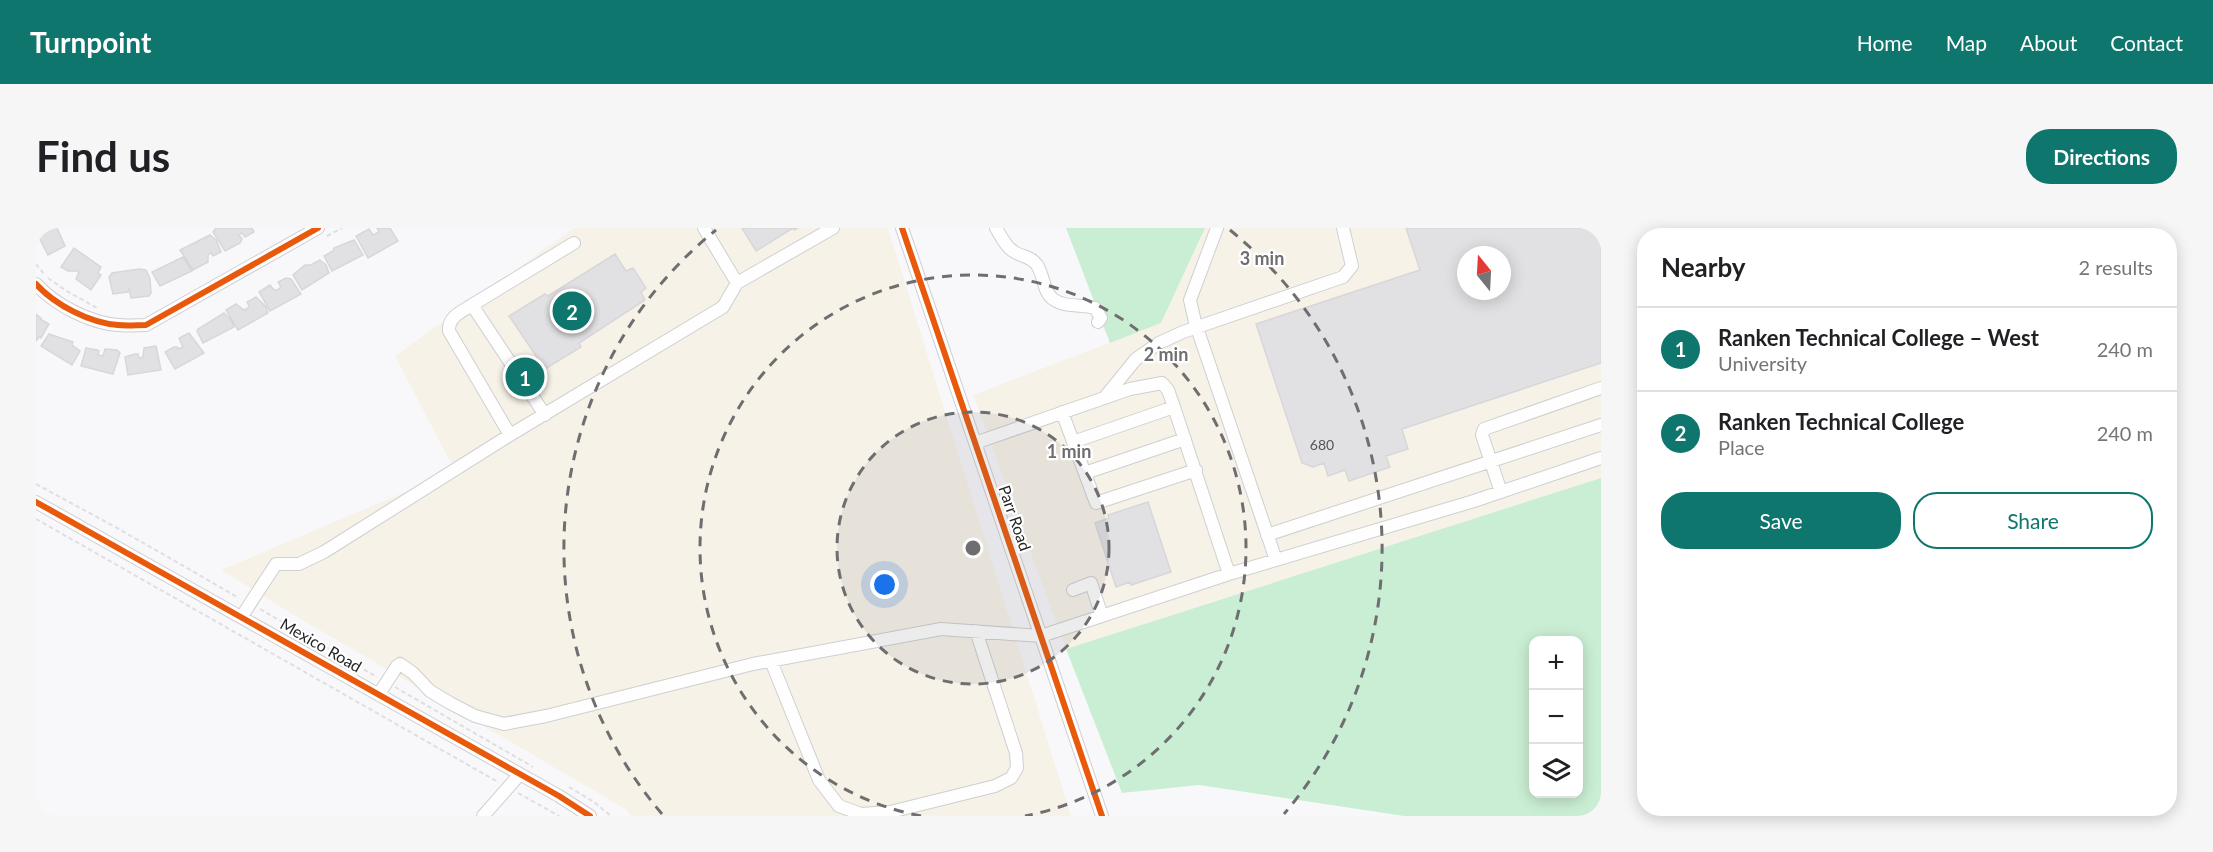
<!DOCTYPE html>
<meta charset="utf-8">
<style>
:root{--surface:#fff;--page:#f6f6f6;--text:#202124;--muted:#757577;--line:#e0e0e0;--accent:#0f766e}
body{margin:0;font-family:Lato,sans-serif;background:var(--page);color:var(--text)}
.controls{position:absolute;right:18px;bottom:18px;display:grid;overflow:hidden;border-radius:12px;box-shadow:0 3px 15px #0003}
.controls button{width:54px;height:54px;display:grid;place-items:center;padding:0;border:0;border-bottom:2px solid var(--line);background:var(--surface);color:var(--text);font:30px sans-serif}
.compass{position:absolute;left:1421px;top:18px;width:54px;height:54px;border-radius:50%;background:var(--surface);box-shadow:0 3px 15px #0003;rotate:342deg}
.you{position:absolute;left:849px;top:357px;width:21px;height:21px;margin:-15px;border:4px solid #fff;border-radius:50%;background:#1a73e8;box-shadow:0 0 0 9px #1a73e833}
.badge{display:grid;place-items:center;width:39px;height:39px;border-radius:50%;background:var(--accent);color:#fff;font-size:20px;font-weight:700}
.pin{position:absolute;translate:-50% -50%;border:3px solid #fff;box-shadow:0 2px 6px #0006}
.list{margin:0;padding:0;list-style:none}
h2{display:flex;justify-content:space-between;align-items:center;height:78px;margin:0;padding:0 24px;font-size:26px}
h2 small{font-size:20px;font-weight:400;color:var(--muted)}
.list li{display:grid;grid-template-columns:39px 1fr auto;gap:18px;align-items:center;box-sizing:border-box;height:84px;padding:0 24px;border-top:2px solid var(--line)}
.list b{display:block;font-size:22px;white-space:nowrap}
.list p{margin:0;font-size:20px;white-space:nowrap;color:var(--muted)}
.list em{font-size:20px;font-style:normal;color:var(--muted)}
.actions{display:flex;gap:12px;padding:18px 24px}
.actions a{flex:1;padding:14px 0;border:2px solid var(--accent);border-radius:24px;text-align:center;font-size:21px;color:var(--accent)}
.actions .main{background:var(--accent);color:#fff}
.icon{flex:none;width:33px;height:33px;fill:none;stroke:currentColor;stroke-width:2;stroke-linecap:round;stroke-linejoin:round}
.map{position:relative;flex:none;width:1565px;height:588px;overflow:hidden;border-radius:24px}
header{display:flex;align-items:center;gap:36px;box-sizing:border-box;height:84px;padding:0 30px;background:var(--accent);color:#fff}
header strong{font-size:28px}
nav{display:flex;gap:33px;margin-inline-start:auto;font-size:21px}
.intro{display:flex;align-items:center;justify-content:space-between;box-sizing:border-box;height:144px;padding:0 36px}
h1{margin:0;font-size:42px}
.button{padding:15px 27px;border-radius:24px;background:var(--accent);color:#fff;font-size:21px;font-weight:700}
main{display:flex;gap:36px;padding:0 36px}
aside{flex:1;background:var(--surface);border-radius:24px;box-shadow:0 3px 15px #0003}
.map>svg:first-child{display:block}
</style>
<header>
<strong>Turnpoint</strong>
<nav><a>Home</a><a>Map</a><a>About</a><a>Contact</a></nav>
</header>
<div class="intro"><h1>Find us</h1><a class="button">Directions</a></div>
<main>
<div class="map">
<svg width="1565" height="588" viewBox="0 0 1565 588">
<rect width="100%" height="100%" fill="#f8f8fb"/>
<path fill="#f7f2e8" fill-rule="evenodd" d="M538,0h314l183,588h-441l-3,-6 -338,-198 -68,-42 234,-99 -60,-115z
M1169,0h396v250l-535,171 -93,-254 188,-72zM1430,27h36v36h-36z"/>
<path fill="#caeed3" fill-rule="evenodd" d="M1030,0h139l-44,95 -51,20z
M1565,250v338h-197l-205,-31 -77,8 -56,-144zM1498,412h44v154h-44z"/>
<path fill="#e1e0e3" stroke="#d8d6d9" stroke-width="1.5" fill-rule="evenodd" d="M0,0h21l8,18 -17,9 -12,-23z
M180,0h36l2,4 -9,5 -3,-4 -3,2 3,4 -2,4 -15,8 -12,-19z
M341,0h13l8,13 -30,17 -12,-22 13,-7 4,6 6,-3z
M706,0h56l-4,2 -1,-2 -37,23z
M1370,0h195v135l-199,66 6,20 -22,7 4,11 -41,14 -4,-11 -17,6 -4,-13 -11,4 -11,-4 -46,-139 164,-54zM1430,27h36v36h-36z
M174,7l6,5 5,12 -8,4 -2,-3 -3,2v7l-15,8 -13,-20z
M318,12l9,15 -31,16 -8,-15 9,-5 1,-3z
M38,20l27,19 -3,6 3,2 -10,15 -15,-11 3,-7 -2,-1h-9l-7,-4z
M579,26l11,17 7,-3 13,20 -5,4 4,8 -66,43 2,4 -36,22 -36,-53 36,-22 3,2z
M147,29l9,14 -32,15 -8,-14z
M284,32l6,5 3,8 -27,17 -9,-15 12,-10h6z
M103,41l7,1 4,9 1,14 -2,3 -18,2 -2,-9 -1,3 -15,2 -4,-17 3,-4z
M250,50l5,1 10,15 -31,17 -11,-19 11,-7 4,5h3l4,-3 -3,-5z
M220,69l10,10 2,6 -30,17 -12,-20 10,-6 8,6 4,-2 1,-2 -2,-4z
M188,85l7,7 3,7 -31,16 -6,-12 1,-2z
M0,86l5,4 -1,1 9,5 -8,14 -2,-1 -3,4z
M153,105l15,20 -29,16 -10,-17 9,-5h3l1,2 5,-2 -4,-9z
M13,106l24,8 -1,3 8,6 -8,14 -31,-19z
M120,118l5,24 -33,5 -3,-18 10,-3h3l1,4 4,-1 1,-9z
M50,120l11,2 2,1 -1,4 5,1 2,-7 12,1 3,3 -7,21 -32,-8z
M1112,274l23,70 -40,13 -1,-3 -14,5 -21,-64 14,-5 -1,-3z"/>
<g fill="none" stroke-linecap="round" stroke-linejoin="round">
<defs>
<path id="minor" d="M668,0l33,55 96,-55
M866,0l200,588
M960,0c5,8 9,18 17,23 8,6 18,5 24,14 7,10 6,27 16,34 12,9 29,5 42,9l6,10 -3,4
M1181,0l-27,72 5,22 81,238
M0,56c19,21 54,39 82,41 9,1 19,0 28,0l172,-97
M436,77l102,-62
M1069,169l31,-38 23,-16 24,-11 160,-55 9,-11 -9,-38
M1026,184l34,91 100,-33
M474,207l-61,-104c-1,-14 12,-19 23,-26l73,110
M1037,214l101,-35
M1049,245l100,-34
M1465,264l-19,-57 2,-6 117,-41
M0,274l523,294 31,20
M1231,307l334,-110
M1193,346l245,-73 127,-43
M1037,362l18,-7 11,33
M206,388l34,-52h23l25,-12 186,-117 213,-128 14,-24
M735,433l48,119 20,26 22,8 29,-2 105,-26 16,-8 6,-10 -1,-15 -40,-122
M343,466l18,-28 3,-2 13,9 17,18 20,12 25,13 29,8 42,-8 207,-52 188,-35 100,7 188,-62 -55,-167 -6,-17 -6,-7 -32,6 -155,54
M447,588l37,-42"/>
</defs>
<use href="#minor" stroke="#cfcfd2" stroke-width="14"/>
<path stroke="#dfdfe0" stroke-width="2" stroke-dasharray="4.5 3" stroke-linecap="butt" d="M291,8l15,-8
M0,36l8,10
M12,50l17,12 32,18
M0,256l83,45 120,69
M0,291l462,263
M224,381l117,68
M359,459l138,80
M533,559l25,15 17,14
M482,565l41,23"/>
<use href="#minor" stroke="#fefefe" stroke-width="12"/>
<defs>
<path id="cycleway" d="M866,0l200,588
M0,56c19,21 54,39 82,41 9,1 19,0 28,0l172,-97
M0,274l523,294 31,20"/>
</defs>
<use href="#cycleway" stroke="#fff" stroke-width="10"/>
<use href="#cycleway" stroke="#e8590c" stroke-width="6"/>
</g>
<circle cx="937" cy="320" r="136" fill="#6e6e71" fill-opacity=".12"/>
<g fill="none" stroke="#6e6e71" stroke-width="3" stroke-dasharray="10 8">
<circle cx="937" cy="320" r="136"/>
<path d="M885 588A273 273 0 1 1 989 588"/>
<path d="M626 586A409 409 0 0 1 680 2M1194 2A409 409 0 0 1 1248 586"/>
</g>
<g text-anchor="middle" stroke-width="4.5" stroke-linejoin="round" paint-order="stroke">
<g font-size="14" fill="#545456">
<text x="1286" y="222">680</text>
</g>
<g font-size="16" fill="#242426" stroke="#fff">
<text transform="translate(979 290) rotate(71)" y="6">Parr Road</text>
<text transform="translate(285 417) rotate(30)" y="6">Mexico Road</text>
</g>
</g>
<circle cx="937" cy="320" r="9" fill="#6e6e71" stroke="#fff" stroke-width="3"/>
<g font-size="18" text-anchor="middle" font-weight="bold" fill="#6e6e71" stroke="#fff" stroke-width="4.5" stroke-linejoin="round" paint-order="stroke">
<text x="1226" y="37">3 min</text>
<text x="1130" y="133">2 min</text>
<text x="1033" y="230">1 min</text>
</g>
</svg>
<div class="controls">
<button>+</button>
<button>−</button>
<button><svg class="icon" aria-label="layers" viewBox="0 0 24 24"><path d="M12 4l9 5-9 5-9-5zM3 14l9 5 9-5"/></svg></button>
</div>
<svg class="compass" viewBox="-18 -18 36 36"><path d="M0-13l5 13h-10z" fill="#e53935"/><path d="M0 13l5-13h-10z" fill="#757577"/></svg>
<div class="you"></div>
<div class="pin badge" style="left:489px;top:149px">1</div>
<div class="pin badge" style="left:536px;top:83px">2</div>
</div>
<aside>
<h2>Nearby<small>2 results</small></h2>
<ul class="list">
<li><span class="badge">1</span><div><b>Ranken Technical College – West</b><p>University</p></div><em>240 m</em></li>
<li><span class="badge">2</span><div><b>Ranken Technical College</b><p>Place</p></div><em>240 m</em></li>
</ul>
<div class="actions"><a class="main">Save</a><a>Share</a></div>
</aside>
</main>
